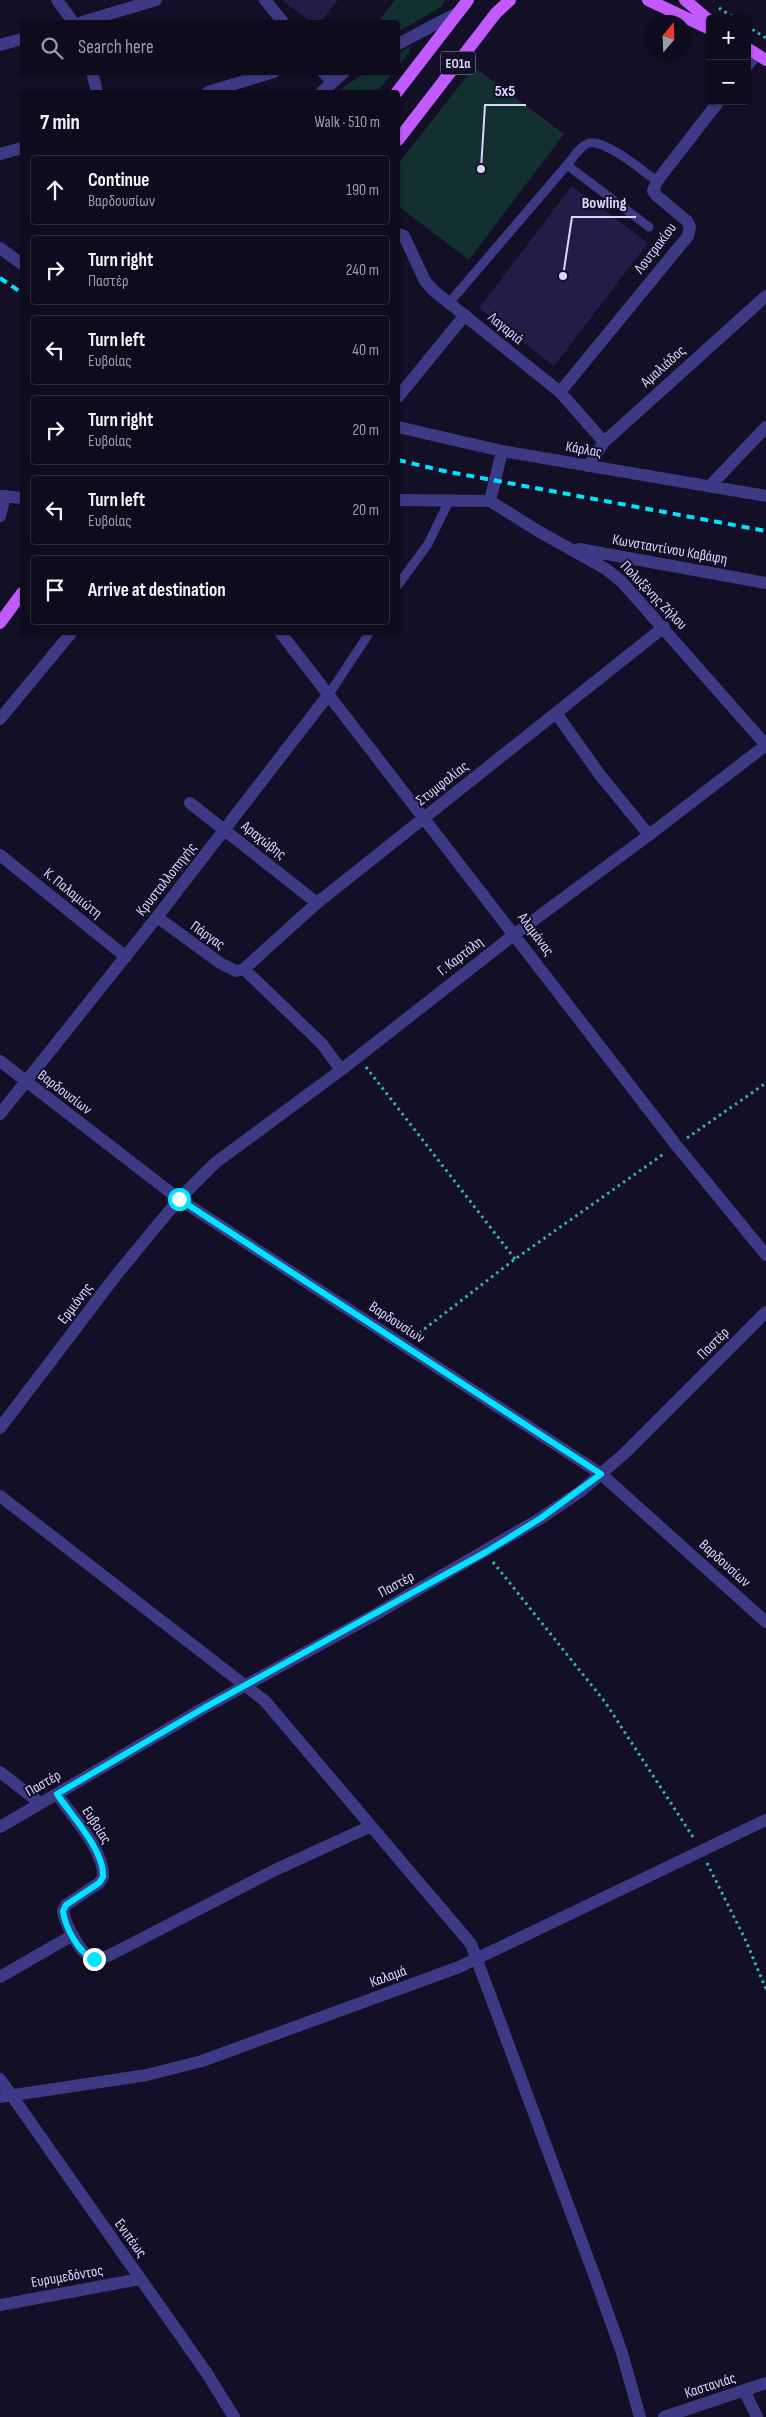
<!DOCTYPE html>
<meta charset="utf-8">
<style>
:root{--surface:#0e0b1c;--page:#1c1929;--text:#f1f3f6;--muted:#9b9ba3;--line:#2e2b3b}
body{margin:0;font-family:"Sofia Sans Condensed",sans-serif;background:var(--page);color:var(--text)}
.controls{position:absolute;right:15px;top:15px;display:grid;overflow:hidden;border-radius:5px;box-shadow:0 1px 4px #0004}
.controls button{width:45px;height:45px;display:grid;place-items:center;padding:0;border:0;border-bottom:1px solid var(--line);background:var(--surface);color:var(--text);font:25px sans-serif}
.compass{position:absolute;left:646px;top:15px;width:45px;height:45px;border-radius:50%;background:var(--surface);box-shadow:0 1px 4px #0004;rotate:19deg}
.stop{position:absolute;width:15px;height:15px;margin:-11px;border:4px solid #00e5ff;border-radius:50%;background:#fff}
.stop.end{background:#00e5ff;border-color:#fff;box-shadow:0 1px 5px #0008}
.list{margin:0;padding:0;list-style:none}
h2{display:flex;justify-content:space-between;align-items:center;height:65px;margin:0;padding:0 20px;font-size:21px}
h2 small{font-size:16px;font-weight:400;color:var(--muted)}
.list li{display:grid;grid-template-columns:32px 1fr auto;gap:15px;align-items:center;box-sizing:border-box;height:70px;margin:0 10px 10px;padding:0 10px;border:1px solid var(--line);border-radius:5px}
.list b{display:block;font-size:19px;white-space:nowrap}
.list p{margin:0;font-size:16px;white-space:nowrap;color:var(--muted)}
.list em{font-size:16px;font-style:normal;color:var(--muted)}
.icon{flex:none;width:28px;height:28px;fill:none;stroke:currentColor;stroke-width:2;stroke-linecap:round;stroke-linejoin:round}
.map{position:relative;flex:none;width:766px;height:2417px;overflow:hidden}
.search{position:absolute;background:var(--surface);box-shadow:0 1px 4px #0004;left:20px;top:20px;width:380px;height:55px;display:flex;align-items:center;gap:12px;box-sizing:border-box;padding:0 18px;border-radius:5px;color:var(--muted);font-size:19px}
.panel{position:absolute;background:var(--surface);box-shadow:0 1px 4px #0004;left:20px;top:90px;width:380px;height:545px;border-radius:5px}
.map>svg:first-child{display:block}
</style>
<div class="map">
<svg width="766" height="2417" viewBox="0 0 766 2417">
<rect width="100%" height="100%" fill="#130f26"/>
<path fill="#12302f" d="M395,0h50l-4,7 -43,25v-10h-20z
M409,47l1,4 -12,16v-13z
M474,67l90,67 -95,126 -71,-54v-42z
M364,73h29l-16,19h-40z"/>
<path fill="#241b47" d="M282,0h56l-17,22h-10z
M572,186l76,57 -94,123 -75,-58z"/>
<g fill="none" stroke-linecap="round" stroke-linejoin="round">
<path stroke="#2fb8b0" stroke-width="3" stroke-dasharray="2.5 4" stroke-linecap="butt" d="M719,8l17,11
M747,26l19,12
M366,1067l149,192
M687,1138l79,-55
M414,1337l101,-78 150,-106
M493,1562l112,140 90,138
M707,1863l39,78 20,48"/>
<path stroke="#3d3a85" stroke-width="9" d="M567,165c5,-6 14,-20 22,-22 16,-4 55,29 68,38
M449,303l118,-138 82,62
M398,585l30,-41 21,-43
M329,694l41,-62"/>
<path stroke="#3d3a85" stroke-width="12" d="M57,0l16,22
M265,0l18,22
M82,22l74,-22
M398,44l61,-32
M0,45l22,-6
M747,66l9,-12
M92,72l5,20
M323,72l9,10
M208,92l66,-20
M322,92l22,-20
M0,154l22,-6
M398,234l6,2 21,45 9,10 126,101 44,50
M0,248l22,16
M560,392l128,-156 2,-9 -3,-6 -30,-25 -4,-5 4,-10 62,-80
M398,397l67,-82
M398,427l104,24 264,45
M588,466l16,-24 162,-146
M710,486l56,-59
M0,496l22,2
M398,500l92,1 12,-50
M490,501l48,30 68,38 16,13 144,163
M0,516l5,-20
M579,549l187,34
M280,632l396,513 90,110
M556,713l44,62 49,60
M0,719l72,-87
M190,803l127,100
M0,855l126,102
M157,917l63,46 16,8 8,-2 73,-66 347,-276
M244,969l78,75 19,26
M0,1061l179,138 422,275 165,148
M0,1114l157,-197 172,-223
M0,1428l117,-154 62,-75 36,-36 126,-93 174,-136 134,-99 117,-90
M0,1496l265,205 206,243 125,336 26,73 18,64
M0,1772l40,31
M57,1794c14,21 48,57 46,83l-4,6 -33,22 -3,6c2,12 18,46 32,48 5,1 10,-2 15,-4l165,-85 96,-44
M0,1827l204,-119 172,-94 165,-96 40,-27 44,-38 141,-141
M0,1977l73,-42
M0,2079l206,293 28,45
M0,2097l147,-22 55,-14 257,-94 307,-147
M0,2305l140,-26
M744,2390l13,27
M664,2417l102,-34"/>
<path stroke="#c25bff" stroke-width="12" d="M648,0l62,29
M685,0l25,21
M747,48l19,12
M397,92l71,-92
M398,140l98,-127 14,-13
M0,623l22,-30"/>
<path stroke="#00e5ff" stroke-width="4" stroke-dasharray="8 6" stroke-linecap="butt" d="M0,278l22,15
M398,460l46,11 322,60"/>
</g>
<g fill="none" stroke-linecap="round" stroke-linejoin="round">
<path stroke="#00e5ff" stroke-width="6" d="M94,1959c-15,-5 -29,-32 -31,-48l3,-6 33,-22 4,-6c2,-26 -32,-62 -46,-83l147,-86 282,-156 55,-34 60,-44 -422,-275"/>
</g>
<g text-anchor="middle" stroke-width="4" stroke-linejoin="round" paint-order="stroke">
<rect fill="#130f26" stroke="#9e99be" stroke-width="1" x="440.5" y="51.5" width="35" height="23" rx="4"/>
<g font-size="14" font-weight="bold" fill="#d9d4ff">
<text x="458" y="68">ΕΟ1α</text>
</g>
<g font-size="15" fill="#d9d4ff" stroke="#130f26">
<text transform="translate(655 248) rotate(-53)" y="5">Λουτρακίου</text>
<text transform="translate(506 328) rotate(39)" y="5">Λαγαριά</text>
<text transform="translate(663 366) rotate(-42)" y="5">Αμαλιάδος</text>
<text transform="translate(584 449) rotate(10)" y="5">Κάρλας</text>
<text transform="translate(670 549) rotate(10)" y="5">Κωνσταντίνου Καβάφη</text>
<text transform="translate(654 595) rotate(46)" y="5">Πολυξένης Ζήλου</text>
<text transform="translate(442 783) rotate(-38)" y="5">Στυμφαλίας</text>
<text transform="translate(264 840) rotate(38)" y="5">Αραχώβης</text>
<text transform="translate(166 879) rotate(-52)" y="5">Κρυσταλλοπηγής</text>
<text transform="translate(73 893) rotate(39)" y="5">Κ. Παλαμιώτη</text>
<text transform="translate(536 934) rotate(53)" y="5">Αλαμάνας</text>
<text transform="translate(208 935) rotate(35)" y="5">Πάργας</text>
<text transform="translate(460 956) rotate(-38)" y="5">Γ. Καρτάλη</text>
<text transform="translate(65 1092) rotate(37)" y="5">Βαρδουσίων</text>
<text transform="translate(75 1303) rotate(-53)" y="5">Ερμιόνης</text>
<text transform="translate(397 1322) rotate(33)" y="5">Βαρδουσίων</text>
<text transform="translate(713 1343) rotate(-45)" y="5">Παστέρ</text>
<text transform="translate(725 1563) rotate(42)" y="5">Βαρδουσίων</text>
<text transform="translate(396 1584) rotate(-29)" y="5">Παστέρ</text>
<text transform="translate(43 1783) rotate(-30)" y="5">Παστέρ</text>
<text transform="translate(97 1825) rotate(57)" y="5">Ευβοίας</text>
<text transform="translate(388 1976) rotate(-20)" y="5">Καλαμά</text>
<text transform="translate(131 2238) rotate(54)" y="5">Ενιπέως</text>
<text transform="translate(67 2276) rotate(-10)" y="5">Ευρυμεδόντος</text>
<text transform="translate(710 2385) rotate(-18)" y="5">Καστανιάς</text>
</g>
</g>
<path fill="none" stroke="#d9d4ff" stroke-width="2" d="M481 169L485 105H526M563 276L572 217H636"/>
<g fill="#d9d4ff" stroke="#130f26" stroke-width="2">
<circle cx="481" cy="169" r="5"/>
<circle cx="563" cy="276" r="5"/>
</g>
<g font-size="16" text-anchor="middle" font-weight="bold" fill="#d9d4ff" stroke="#130f26" stroke-width="4" stroke-linejoin="round" paint-order="stroke">
<text x="505" y="96">5x5</text>
<text x="604" y="208">Bowling</text>
</g>
</svg>
<div class="controls">
<button>+</button>
<button>−</button>
</div>
<svg class="compass" viewBox="-18 -18 36 36"><path d="M0-13l5 13h-10z" fill="#e53935"/><path d="M0 13l5-13h-10z" fill="#9b9ba3"/></svg>
<div class="stop" style="left:179px;top:1199px"></div>
<div class="stop end" style="left:94px;top:1959px"></div>
<div class="search"><svg class="icon" aria-label="search" viewBox="0 0 24 24"><circle cx="10" cy="10" r="6"/><path d="M15 15l6 6"/></svg>Search here</div>
<section class="panel">
<h2>7 min<small>Walk · 510 m</small></h2>
<ul class="list">
<li><svg class="icon" aria-label="ahead" viewBox="0 0 24 24"><path d="M12 20V5M6 11l6-6 6 6"/></svg><div><b>Continue</b><p>Βαρδουσίων</p></div><em>190 m</em></li>
<li><svg class="icon" aria-label="right" viewBox="0 0 24 24"><path d="M7 20v-9h11M14 6l5 5-5 5"/></svg><div><b>Turn right</b><p>Παστέρ</p></div><em>240 m</em></li>
<li><svg class="icon" aria-label="left" viewBox="0 0 24 24"><path d="M17 20v-9H6M10 6l-5 5 5 5"/></svg><div><b>Turn left</b><p>Ευβοίας</p></div><em>40 m</em></li>
<li><svg class="icon" aria-label="right" viewBox="0 0 24 24"><path d="M7 20v-9h11M14 6l5 5-5 5"/></svg><div><b>Turn right</b><p>Ευβοίας</p></div><em>20 m</em></li>
<li><svg class="icon" aria-label="left" viewBox="0 0 24 24"><path d="M17 20v-9H6M10 6l-5 5 5 5"/></svg><div><b>Turn left</b><p>Ευβοίας</p></div><em>20 m</em></li>
<li><svg class="icon" aria-label="arrive" viewBox="0 0 24 24"><path d="M6 21V4h12l-3 4 3 4H6"/></svg><div><b>Arrive at destination</b></div></li>
</ul>
</section>
</div>
